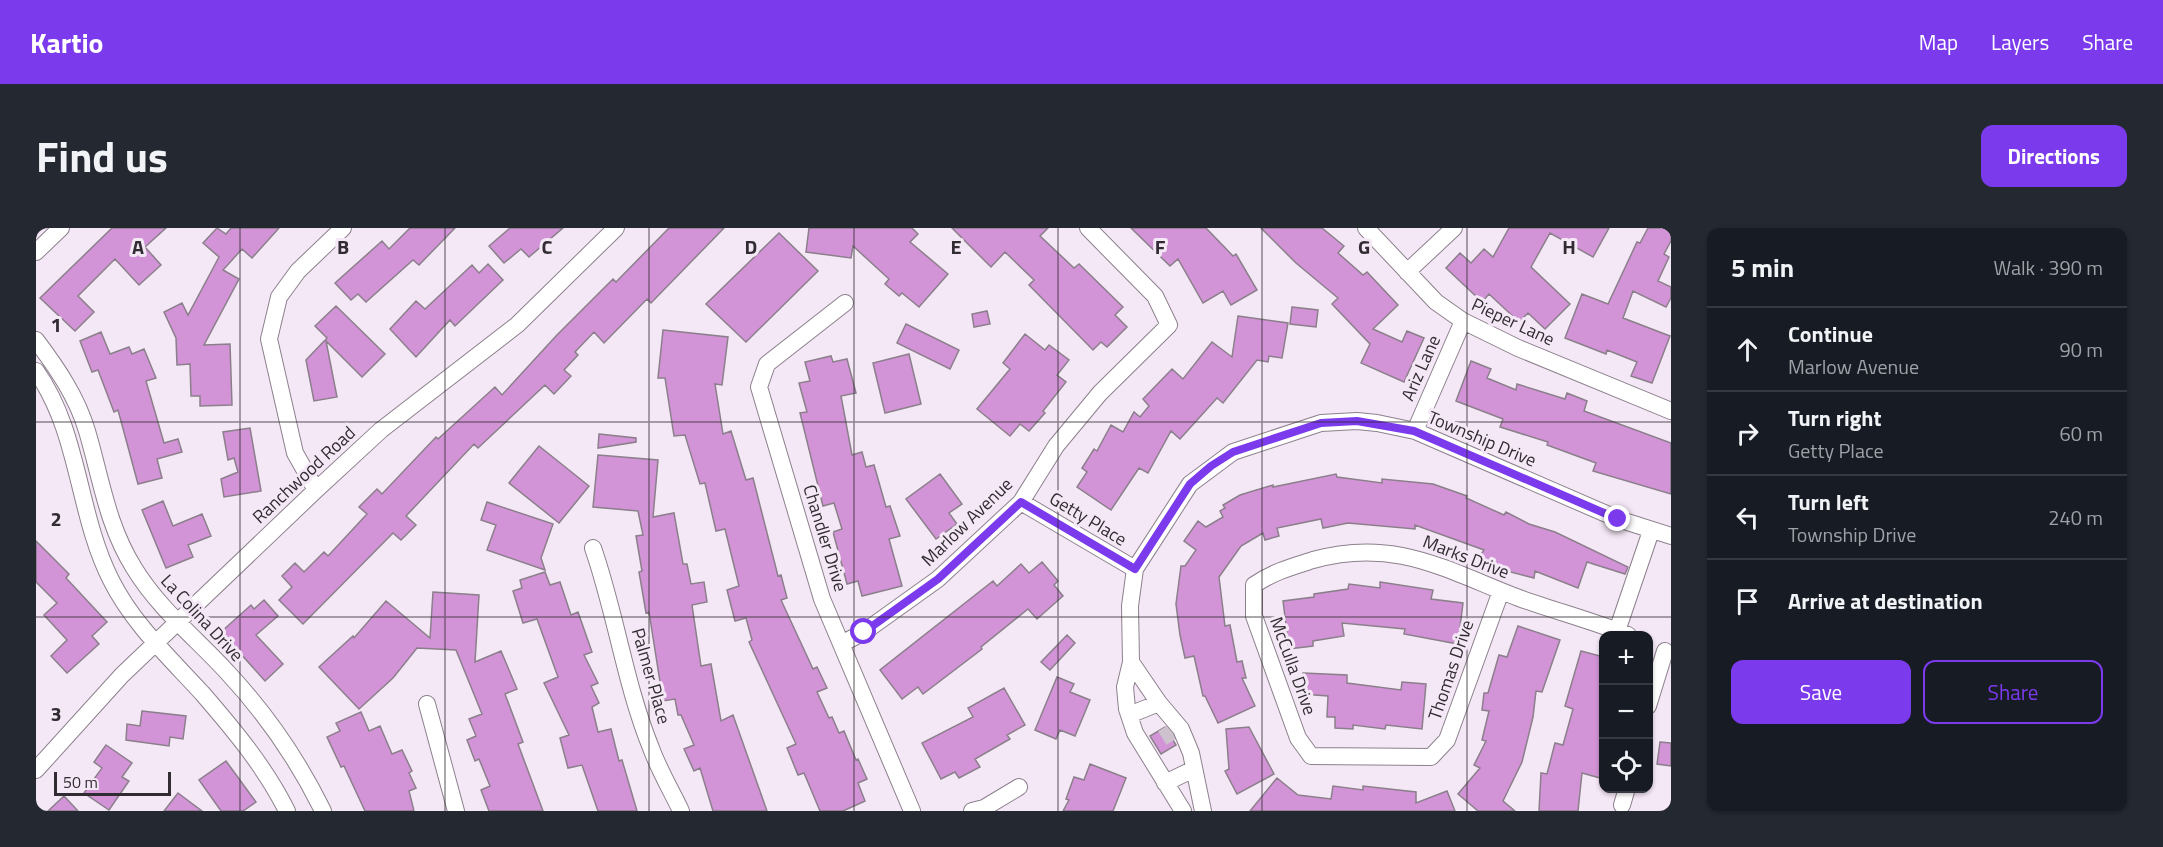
<!DOCTYPE html>
<meta charset="utf-8">
<style>
:root{--surface:#171b24;--page:#242831;--text:#f1f3f6;--muted:#9ea1a6;--line:#363941;--accent:#7c3aed}
body{margin:0;font-family:"Titillium Web",sans-serif;background:var(--page);color:var(--text)}
.controls{position:absolute;right:18px;bottom:18px;display:grid;overflow:hidden;border-radius:12px;box-shadow:0 2px 4px #0004}
.controls button{width:54px;height:54px;display:grid;place-items:center;padding:0;border:0;border-bottom:2px solid var(--line);background:var(--surface);color:var(--text);font:30px sans-serif}
.scale{position:absolute;left:18px;bottom:15px;width:117px;box-sizing:border-box;padding-left:6px;border:3px solid #312c32;border-top:0;font-size:16px;line-height:21px;white-space:nowrap;color:#312c32;-webkit-text-stroke:4px #f5e8f6;paint-order:stroke}
.stop{position:absolute;width:18px;height:18px;margin:-14px;border:4px solid #7c3aed;border-radius:50%;background:#fff}
.stop.end{background:#7c3aed;border-color:#fff;box-shadow:0 2px 6px #0008}
.list{margin:0;padding:0;list-style:none}
h2{display:flex;justify-content:space-between;align-items:center;height:78px;margin:0;padding:0 24px;font-size:26px}
h2 small{font-size:20px;font-weight:400;color:var(--muted)}
.list li{display:grid;grid-template-columns:39px 1fr auto;gap:18px;align-items:center;box-sizing:border-box;height:84px;padding:0 24px;border-top:2px solid var(--line)}
.list b{display:block;font-size:22px;white-space:nowrap}
.list p{margin:0;font-size:20px;white-space:nowrap;color:var(--muted)}
.list em{font-size:20px;font-style:normal;color:var(--muted)}
.actions{display:flex;gap:12px;padding:18px 24px}
.actions a{flex:1;padding:14px 0;border:2px solid var(--accent);border-radius:12px;text-align:center;font-size:21px;color:var(--accent)}
.actions .main{background:var(--accent);color:#fff}
.icon{flex:none;width:33px;height:33px;fill:none;stroke:currentColor;stroke-width:2;stroke-linecap:round;stroke-linejoin:round}
.map{position:relative;flex:none;width:1635px;height:583px;overflow:hidden;border-radius:12px}
header{display:flex;align-items:center;gap:36px;box-sizing:border-box;height:84px;padding:0 30px;background:var(--accent);color:#fff}
header strong{font-size:28px}
nav{display:flex;gap:33px;margin-inline-start:auto;font-size:21px}
.intro{display:flex;align-items:center;justify-content:space-between;box-sizing:border-box;height:144px;padding:0 36px}
h1{margin:0;font-size:42px}
.button{padding:15px 27px;border-radius:12px;background:var(--accent);color:#fff;font-size:21px;font-weight:700}
main{display:flex;gap:36px;padding:0 36px}
aside{flex:1;background:var(--surface);border-radius:12px;box-shadow:0 2px 4px #0004}
.map>svg:first-child{display:block}
</style>
<header>
<strong>Kartio</strong>
<nav><a>Map</a><a>Layers</a><a>Share</a></nav>
</header>
<div class="intro"><h1>Find us</h1><a class="button">Directions</a></div>
<main>
<div class="map">
<svg width="1635" height="583" viewBox="0 0 1635 583">
<rect width="100%" height="100%" fill="#f5e8f6"/>
<path fill="#d294d6" stroke="#8b7f8b" stroke-width="1.5" d="M76,0h54l-21,19 16,18 -22,20 -24,-26 -37,37 16,16 -19,19 -35,-33z
M181,0l9,6 5,-6h48l-27,30 -10,-9 -19,21 16,9 -35,66 26,-1 2,61 -32,1v-10h-9l-1,-32 -13,1 -1,-27 -12,-26 18,-9 6,12 31,-58 -16,-14z
M374,0h45l-36,37 -6,-5 -47,42 -8,-8 -7,6 -16,-17 47,-42 7,8z
M474,0h53l-34,29 -8,-8 -17,14 -15,-17z
M633,0h55l-73,75 -4,-4 -43,44 -10,-11 -19,20 3,3 -14,15 7,6 -17,18 -9,-9 -67,63 -4,-4 -68,72 10,9 -15,15 -8,-7 -90,91 -24,-24 13,-13 -10,-11 13,-13 9,9 20,-20 4,4 39,-42 -8,-7 18,-18 5,5 54,-57 2,2 57,-52 7,8 54,-59 57,-57 3,3z
M773,0h103l6,6 -8,8 38,32 -29,33 -17,-14 -3,3 -14,-12 4,-5 -36,-33 -2,12 -45,-6z
M916,0h96l-8,8 34,32 5,-4 44,43 -8,8 12,12 -20,20 -6,-5 -8,8 -64,-65 5,-5 -29,-28 -14,15z
M1095,0h75l27,28 3,-2 21,36 -26,15 -8,-14 -20,12 -25,-44 -8,7z
M1225,0h61l22,18 -6,7 25,22 4,-3 31,33 -25,24 29,13 5,-11 17,7 -20,44 -43,-19 9,-19 -38,-40 6,-6 -42,-35z
M1473,0h100l-16,29 -43,-24 -19,34 39,37 -25,25 -17,-16 -9,9 -30,-28 -7,8 -36,-34 14,-15 11,10 13,-14 9,8z
M1612,0h23v13l-7,13 5,3 -11,24 13,6v11l-5,9 -33,-16 -10,27 47,18 -18,47 -21,-7 6,-14 -30,-12 -1,4 -41,-16 17,-44 26,10 29,-62 3,1z
M743,5l39,38 -72,71 -40,-38z
M452,36l15,16 -48,46 -5,-6 -34,37 -26,-28 26,-28 9,8 47,-44 7,8z
M300,78l49,48 -23,23 -36,-36 11,56 -23,4 -8,-41 21,-22 -12,-12z
M1256,79l26,3 -2,17 -26,-3z
M951,83l3,13 -16,3 -2,-13z
M1202,88l50,7 -6,35 -13,-2 -1,6 -11,-2 -34,43 -6,-5 -37,41 -9,-8 -23,42 -9,-5 -28,42 -34,-23 10,-15 -5,-4 12,-19 3,2 14,-26 12,7 11,-20 6,5 9,-11 -6,-7 29,-30 11,10 29,-37 20,15z
M870,96l53,26 -9,19 -53,-26z
M627,102l65,7 -6,48 -7,-1 8,50 8,-3 15,49 7,-2 25,98 3,-1 6,23 -6,2 32,69 4,-2 10,21 -10,4 12,26 3,-1 7,16 5,-2 12,29 2,-1 9,20 -9,4 7,18 -22,10h-23l-16,-38 -6,2 -11,-27 9,-4 -47,-102 3,-2 -6,-22 -11,3 -8,-31 12,-4 -14,-57 -9,2 -11,-48 -5,1 -15,-49 -11,1 -9,-58h-7z
M65,104l9,22 19,-7 3,7 12,-5 12,29 -10,3 18,62 14,-4 4,13 -25,7 5,19 -24,6 -20,-74 -4,2 -16,-42 -6,2 -12,-31z
M989,106l20,16 4,-5 20,15 -12,15 9,7 -23,29 2,2 -16,18 -9,-7 -10,12 -33,-27 33,-40 -7,-6z
M873,126l12,50 -36,9 -12,-50z
M795,128l2,6 14,-3 9,34 -15,3 11,59 10,-3 4,15 8,-2 12,42 4,-1 10,30 -11,3 13,47 -40,10 -4,-15 -11,3 -14,-52 9,-3 -8,-26 -11,3 -23,-93 7,-1 -8,-29 11,-2 -5,-19z
M1435,133l20,8 -4,9 29,12 1,-6 48,15 2,-6 20,8 -3,10 87,32v51l-78,-23 3,-8 -49,-18 1,-3 -48,-15 3,-8 -47,-18z
M214,200l11,63 -37,6 -3,-18 17,-7 -4,-14 -6,2 -5,-28z
M563,206l37,4v4l-38,6z
M503,218l50,40 -30,37 -50,-40z
M562,227l60,5 -5,57 21,-4 9,51h4l4,20 13,-2 3,20 -15,3 9,61 10,-2 10,57 12,-6 34,96h-54l-13,-43 -6,3 -10,-22 10,-4 -13,-30h-3l-3,-16 -12,2 -14,-89 -3,1 -7,-41 3,-1 -6,-35 7,-1 -5,-24 -45,-4z
M904,246l22,30 -13,9 8,11 -21,15 -30,-40z
M1300,246l1,3 45,6v-4l51,5 34,12 -1,2 38,17 2,-3 23,12 26,8 73,35 -3,7 -38,-12 -9,26 -43,-17 -1,7 -27,-7 -27,-15 4,-6 -69,-25v4l-67,-6 -25,5 -2,-9 -44,9 2,8 -14,4 -2,-7 -22,13 -22,31 6,49 5,-1 7,37 5,-1 4,17h-4l13,28 -37,17 -13,-27h-2l-9,-40 -9,2 -5,-23 -4,-31 5,-38h4l11,-16 -12,-9 14,-20 8,6 17,-10 -3,-6 5,-3 -2,-3 17,-10 33,-10v2z
M127,273l10,25 29,-12 9,22 -23,9 5,12 -27,11 -24,-58z
M451,274l66,22 -12,34 4,12 -58,-20 9,-25 -15,-5z
M0,313l33,33 -3,4 41,44 -15,14 7,8 -32,29 -16,-17 16,-16 -23,-25 13,-12 -21,-21z
M1006,334l16,19 -4,4 9,11 -26,23 -9,-10 -47,38 1,2 -59,45 -5,-7 -16,12 -22,-29 113,-89 4,5 24,-22 8,9z
M509,344l5,13 10,-3 11,33 7,-3 14,40 -8,3 14,28 -7,3 8,17 -7,4 6,25 13,-3 8,32 3,-1 15,51h-39l-16,-46 -14,3 -8,-30 9,-3 -25,-52 14,-6 -21,-58 -14,4 -10,-32 9,-3 -2,-8z
M1344,354l53,8 -2,9 32,4 -5,41 -54,-10 1,-5 -63,-6 2,13 -31,5v5l-24,3 -6,-48 31,-4v-3l34,-5 1,-5 31,4z
M397,364l46,3 -4,67 26,-11 16,38 -12,5 18,48 -5,2 25,67h-54l-8,-21 9,-4 -11,-27 -4,2 -8,-21 9,-4 -7,-17 13,-5 -26,-64 -39,-2 -24,30 -34,31 -40,-42 34,-31 1,2 32,-37 44,37z
M228,372l14,16 -22,19 27,29 -18,17 -44,-49 30,-27 3,4z
M1482,398l42,14 -18,52 -6,-1 -3,26 -11,45 -19,39 12,10h-37l-20,-17 22,-26 -6,-3 12,-24 -4,-1 7,-29 -7,-1 2,-17h4l11,-38 8,2z
M1031,407l8,8 -25,27 -9,-8z
M1545,423l23,6v108l-4,13 -18,-5 -4,38h-39l2,-38 6,1 8,-31 8,2 10,-36 -8,-3z
M1267,445l44,2v8l54,7 1,-8 24,2 -4,45 -36,-4 -1,4 -32,-4v4l-18,-1v-11h-8l1,-21 -26,-2z
M1021,449l17,7 -4,8 20,8 -15,36 -15,-6 -4,9 -21,-9z
M968,460l21,37 -18,10 3,4 -35,20 5,8 -21,11 -4,-6 -14,7 -19,-36 51,-26 -5,-9z
M106,483l44,5 -3,23 -13,-2 -1,9 -43,-6 1,-16 13,2z
M325,484l8,19 11,-5 12,28 10,-4 10,21 -3,2 7,15 -7,3 5,20h-49l-21,-45 -3,1 -14,-30 13,-6 -4,-8z
M1129,499l11,18 -15,9 -11,-18z
M1213,499l25,47 -37,20 -12,-23 4,-2 -3,-40z
M1624,514l11,1v23l-14,-2z
M70,517l26,18 -10,14 7,4 -20,29 -25,-17 18,-25 -8,-6z
M190,533l30,41 -13,9h-22l-22,-31z
M1054,536l36,14 -13,33h-50l6,-11 -3,-1 8,-22 10,3z
M1241,550l21,17 33,4 2,-13 30,4v-4l53,6v11l31,-12 8,20h-205z
M142,565l24,18h-38z
M28,568l14,15h-30z"/>
<g fill="none" stroke-linecap="round" stroke-linejoin="round">
<path stroke="#cec2cf" stroke-width="16" stroke-dasharray="16 8" stroke-linecap="butt" d="M1129,499l11,18"/>
<defs>
<path id="minor" d="M1330,0l70,74 27,19 55,27 153,63
M0,24l25,-24
M1371,44l47,-44
M809,75l-78,61 -8,23 63,212 90,212
M0,112c21,28 41,57 51,91 14,47 20,94 47,137 25,41 62,70 94,105 39,42 70,87 95,138
M0,143c44,62 41,142 75,209 22,44 58,77 91,113 32,37 63,74 85,118
M1379,203l48,-110
M280,262l-21,-37 -26,-114 10,-42 19,-26 45,-43
M985,274l114,67
M557,320c23,66 32,136 58,200 8,22 20,42 30,63
M1465,363l-54,149 -16,17 -120,-1 -13,-18 -44,-122v-31c19,-13 37,-18 59,-25 81,-23 133,10 206,38 36,13 74,23 109,37
M1581,403l34,-100
M805,416l23,-12 74,-53 83,-77 35,-56 44,-53 69,-68 -14,-29 -67,-68
M1095,434l28,41 22,26 10,24 12,58
M391,476l29,107
M1612,478l17,-55
M1093,487l30,-12
M0,542l86,-95 194,-185 65,-60 136,-105 99,-97
M1129,555l29,-14
M1586,577l5,-17
M936,583l12,-3 35,-21
M1147,583l-48,-78 -8,-24 -2,-22 6,-25 -1,-56 5,-37 55,-85 43,-32 88,-29 36,-2 20,2 38,8 203,88 53,17"/>
</defs>
<use href="#minor" stroke="#8c808d" stroke-width="18"/>
<use href="#minor" stroke="#fff" stroke-width="16"/>
</g>
<g fill="none" stroke-linecap="round" stroke-linejoin="round">
<path stroke="#7c3aed" stroke-width="8" d="M828,404l74,-53 83,-77 114,67 55,-85 21,-18 22,-14 88,-29 36,-2 57,10 204,88"/>
</g>
<path fill="none" stroke="#312c32" stroke-width="1.5" stroke-opacity="0.55" d="M204,0v583M409,0v583M613,0v583M818,0v583M1022,0v583M1226,0v583M1431,0v583M0,194h1635M0,389h1635"/>
<g text-anchor="middle" stroke-width="6" stroke-linejoin="round" paint-order="stroke">
<g font-size="18" fill="#312c32" stroke="#f5e8f6">
<text transform="translate(1477 94) rotate(25)" y="6">Pieper Lane</text>
<text transform="translate(1385 140) rotate(-66)" y="6">Ariz Lane</text>
<text transform="translate(1446 211) rotate(23)" y="6">Township Drive</text>
<text transform="translate(268 247) rotate(-43)" y="6">Ranchwood Road</text>
<text transform="translate(1052 291) rotate(31)" y="6">Getty Place</text>
<text transform="translate(931 294) rotate(-44)" y="6">Marlow Avenue</text>
<text transform="translate(789 310) rotate(73)" y="6">Chandler Drive</text>
<text transform="translate(1430 329) rotate(21)" y="6">Marks Drive</text>
<text transform="translate(166 390) rotate(47)" y="6">La Colina Drive</text>
<text transform="translate(1257 438) rotate(70)" y="6">McCulla Drive</text>
<text transform="translate(1415 442) rotate(-71)" y="6">Thomas Drive</text>
<text transform="translate(615 448) rotate(74)" y="6">Palmer Place</text>
</g>
</g>
<g font-size="20" text-anchor="middle" font-weight="bold" fill="#312c32" stroke="#f5e8f6" stroke-width="6" stroke-linejoin="round" paint-order="stroke">
<text x="102" y="26">A</text>
<text x="307" y="26">B</text>
<text x="511" y="26">C</text>
<text x="715" y="26">D</text>
<text x="920" y="26">E</text>
<text x="1124" y="26">F</text>
<text x="1328" y="26">G</text>
<text x="1533" y="26">H</text>
<text x="20" y="104">1</text>
<text x="20" y="298">2</text>
<text x="20" y="493">3</text>
</g>
</svg>
<div class="controls">
<button>+</button>
<button>−</button>
<button><svg class="icon" aria-label="locate" viewBox="0 0 24 24"><circle cx="12" cy="12" r="6"/><path d="M12 2v4M12 18v4M2 12h4M18 12h4"/></svg></button>
</div>
<div class="scale">50 m</div>
<div class="stop" style="left:828px;top:404px"></div>
<div class="stop end" style="left:1582px;top:291px"></div>
</div>
<aside>
<h2>5 min<small>Walk · 390 m</small></h2>
<ul class="list">
<li><svg class="icon" aria-label="ahead" viewBox="0 0 24 24"><path d="M12 20V5M6 11l6-6 6 6"/></svg><div><b>Continue</b><p>Marlow Avenue</p></div><em>90 m</em></li>
<li><svg class="icon" aria-label="right" viewBox="0 0 24 24"><path d="M7 20v-9h11M14 6l5 5-5 5"/></svg><div><b>Turn right</b><p>Getty Place</p></div><em>60 m</em></li>
<li><svg class="icon" aria-label="left" viewBox="0 0 24 24"><path d="M17 20v-9H6M10 6l-5 5 5 5"/></svg><div><b>Turn left</b><p>Township Drive</p></div><em>240 m</em></li>
<li><svg class="icon" aria-label="arrive" viewBox="0 0 24 24"><path d="M6 21V4h12l-3 4 3 4H6"/></svg><div><b>Arrive at destination</b></div></li>
</ul>
<div class="actions"><a class="main">Save</a><a>Share</a></div>
</aside>
</main>
